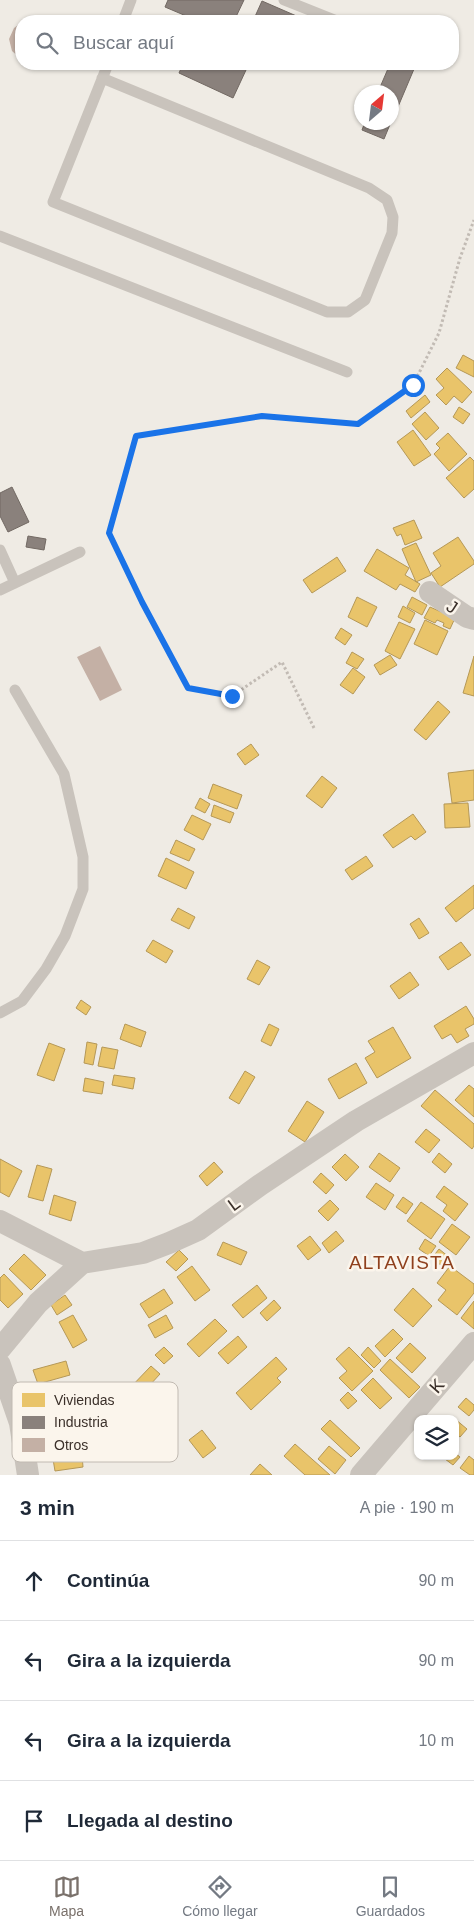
<!DOCTYPE html>
<html lang="es">
<meta charset="utf-8">
<style>
:root{--surface:#fff;--page:#f2f2f3;--text:#1f2937;--muted:#747a83;--line:#e0e1e3;--accent:#7a716b}
body{margin:0;font-family:Helvetica,sans-serif;background:var(--page);color:var(--text)}
.controls{position:absolute;right:15px;bottom:15px;display:grid;overflow:hidden;border-radius:10px;box-shadow:0 1px 4px #0004}
.controls button{width:45px;height:45px;display:grid;place-items:center;padding:0;border:0;border-bottom:1px solid var(--line);background:var(--surface);color:var(--text);font:25px sans-serif}
.compass{position:absolute;left:354px;top:85px;width:45px;height:45px;border-radius:50%;background:var(--surface);box-shadow:0 1px 4px #0004;rotate:28deg}
.stop{position:absolute;width:15px;height:15px;margin:-11px;border:4px solid #1a73e8;border-radius:50%;background:#fff}
.stop.end{background:#1a73e8;border-color:#fff;box-shadow:0 1px 5px #0008}
.list{margin:0;padding:0;list-style:none}
h2{display:flex;justify-content:space-between;align-items:center;height:65px;margin:0;padding:0 20px;font-size:21px}
h2 small{font-size:16px;font-weight:400;color:var(--muted)}
.list li{display:grid;grid-template-columns:32px 1fr auto;gap:15px;align-items:center;box-sizing:border-box;height:80px;padding:0 20px;border-top:1px solid var(--line)}
.list b{display:block;font-size:19px;white-space:nowrap}
.list em{font-size:16px;font-style:normal;color:var(--muted)}
.icon{flex:none;width:28px;height:28px;fill:none;stroke:currentColor;stroke-width:2;stroke-linecap:round;stroke-linejoin:round}
.map{position:relative;flex:none;width:474px;height:1475px;overflow:hidden}
.search{position:absolute;background:var(--surface);box-shadow:0 1px 4px #0004;left:15px;right:15px;top:15px;height:55px;display:flex;align-items:center;gap:12px;box-sizing:border-box;padding:0 18px;border-radius:20px;color:var(--muted);font-size:19px}
.sheet{height:385px;background:var(--surface)}
nav{display:flex;justify-content:space-around;align-items:center;box-sizing:border-box;height:70px;border-top:1px solid var(--line);background:var(--surface);font-size:14px;color:var(--muted)}
nav a{display:grid;justify-items:center;gap:2px}
nav .on{color:var(--accent)}
.map>svg:first-child{display:block}
</style>
<div class="map">
<svg width="474" height="1475" viewBox="0 0 474 1475">
<rect width="100%" height="100%" fill="#efebe4"/>
<path fill="#e9c46a" stroke="#b59857" d="M463,355l11,6v16l-18,-9z
M447,368l25,24 -10,11 -8,-7 -8,9 -10,-10 8,-7 -8,-9z
M425,395l5,7 -19,16 -5,-7z
M459,407l11,7 -7,10 -10,-7z
M425,412l14,16 -13,12 -14,-16z
M413,430l18,25 -17,11 -17,-24z
M448,433l19,21 -18,17 -15,-17 6,-6 -4,-4z
M470,457l4,4v28l-10,9 -18,-20z
M414,520l8,18 -17,7 -4,-11 -4,2 -4,-8z
M458,537l16,24v3l-34,23 -9,-14 10,-7 -8,-13z
M416,543l15,32 -15,7 -14,-33z
M377,549l32,19 -4,7 15,9 -5,8 -15,-8 -4,6 -32,-19z
M337,557l9,14 -34,22 -9,-13z
M357,597l20,10 -10,20 -19,-10z
M412,597l15,8 -5,10 -15,-8z
M403,606l12,7 -5,10 -12,-6z
M430,607l25,11 -5,11 -7,-3 1,-3 -7,-3 -2,3 -11,-5z
M425,620l23,11 -11,24 -23,-11z
M399,622l16,7 -15,30 -15,-8z
M341,628l11,7 -7,10 -10,-7z
M352,652l12,7 -7,10 -11,-6z
M390,655l7,10 -17,10 -6,-10z
M474,656v40l-11,-3z
M353,668l12,9 -12,17 -13,-9z
M438,701l12,11 -24,28 -12,-10z
M251,744l8,11 -14,10 -8,-11z
M474,770v30l-22,3 -4,-30z
M322,776l15,12 -15,20 -16,-12z
M213,784l29,11 -5,14 -29,-11z
M200,798l10,6 -5,9 -10,-5z
M468,803l2,24 -25,1 -1,-24z
M214,805l20,8 -4,10 -19,-7z
M413,814l13,18 -11,8 -4,-4 -18,12 -10,-13z
M192,815l19,9 -8,16 -19,-10z
M176,840l19,9 -6,12 -19,-8z
M366,856l7,10 -21,14 -7,-10z
M166,858l28,14 -8,17 -28,-13z
M474,885v23l-18,14 -11,-14z
M178,908l17,9 -6,12 -18,-9z
M419,918l10,15 -10,6 -9,-15z
M153,940l20,11 -7,12 -20,-12z
M461,942l10,13 -23,15 -9,-13z
M257,960l13,7 -11,18 -12,-6z
M410,972l9,13 -20,14 -9,-13z
M81,1000l10,7 -5,8 -10,-7z
M466,1006l8,13v5l-9,5 4,7 -12,7 -6,-9 -9,5 -8,-13z
M125,1024l21,8 -5,15 -21,-8z
M269,1024l10,5 -8,17 -10,-5z
M393,1027l18,31 -34,20 -12,-20 10,-6 -7,-11z
M87,1042l10,2 -4,21 -9,-2z
M49,1043l16,6 -11,32 -17,-6z
M102,1047l16,3 -4,19 -16,-3z
M356,1063l11,20 -28,16 -11,-20z
M245,1071l10,6 -16,27 -10,-6z
M114,1075l21,3 -2,11 -21,-4z
M85,1078l19,4 -2,12 -19,-3z
M469,1085l5,4v28l-19,-17z
M435,1090l39,34v22l-2,3 -51,-43z
M307,1101l17,11 -19,30 -17,-11z
M426,1129l14,11 -11,13 -14,-11z
M379,1153l21,15 -10,14 -21,-15z
M439,1153l13,11 -7,9 -13,-11z
M345,1154l14,13 -13,14 -14,-14z
M0,1159l22,12 -13,26 -9,-5z
M214,1162l9,10 -16,14 -8,-10z
M37,1165l15,4 -9,32 -15,-4z
M321,1173l13,12 -8,9 -13,-12z
M376,1183l18,12 -9,15 -19,-13z
M444,1186l24,18 -13,17 -12,-10 4,-6 -11,-8z
M54,1195l22,7 -5,19 -22,-7z
M403,1197l10,7 -7,10 -10,-7z
M330,1200l9,9 -11,12 -10,-10z
M421,1202l24,17 -14,20 -24,-18z
M452,1224l18,13 -14,18 -17,-13z
M336,1231l8,10 -15,12 -7,-10z
M310,1236l11,14 -13,10 -11,-14z
M425,1239l11,7 -7,10 -10,-7z
M223,1242l24,10 -6,13 -24,-10z
M439,1249l10,8 -7,9 -10,-8z
M179,1250l9,9 -12,12 -10,-9z
M24,1254l22,21 -15,15 -22,-21z
M192,1266l18,24 -15,11 -18,-24z
M450,1266l24,18v9l-17,22 -19,-15 8,-10 -9,-7z
M4,1274l19,20 -15,14 -8,-8v-22z
M257,1285l10,13 -24,20 -11,-13z
M413,1288l19,18 -19,21 -19,-17z
M164,1289l9,14 -24,15 -9,-14z
M65,1295l7,10 -15,10 -6,-10z
M274,1300l7,8 -14,13 -7,-8z
M474,1301v28l-13,-11z
M73,1315l14,25 -14,8 -14,-26z
M166,1315l7,13 -18,10 -7,-13z
M215,1319l12,12 -28,26 -12,-13z
M393,1329l10,10 -18,18 -10,-11z
M238,1336l9,11 -19,17 -10,-11z
M410,1343l16,15 -14,15 -16,-15z
M164,1347l9,9 -9,8 -9,-9z
M349,1347l24,24 -21,20 -13,-13 8,-7 -11,-12z
M368,1347l13,14 -7,7 -13,-13z
M276,1357l11,12 -10,9 4,4 -30,28 -15,-17z
M390,1359l30,28 -11,11 -29,-28z
M66,1361l4,14 -32,9 -5,-14z
M151,1366l9,8 -22,24 -10,-8z
M373,1378l19,20 -12,11 -19,-19z
M348,1392l9,9 -9,8 -8,-9z
M466,1398l8,7v5l-5,6 -11,-9z
M455,1419l12,10 -7,8 -5,-4z
M330,1420l30,28 -9,9 -30,-28z
M202,1430l14,18 -13,10 -14,-18z
M295,1444l35,31h-25l-21,-19z
M329,1446l17,14 -11,14 -17,-15z
M455,1453l5,4 -7,8 -12,-9h14z
M82,1455l1,12 -28,4 -2,-12z
M469,1456l5,4v15h-4l-10,-7z
M260,1464l12,11h-22z"/>
<path fill="#8a817c" stroke="#726963" d="M168,0h76l-10,21h-36l-33,-14z
M262,1l46,20h-55z
M183,64h50l13,6 -13,28 -54,-25z
M390,64h12l12,5 -22,52v-29h-14z
M365,122h26l-7,17 -22,-9z
M12,487l17,35 -21,10 -8,-16v-23z
M28,536l18,3 -2,11 -18,-3z"/>
<path fill="#c4b0a5" d="M21,23v36l-9,-8 -3,-12 5,-11z
M100,646l22,44 -22,11 -23,-44z"/>
<g fill="none" stroke-linecap="round" stroke-linejoin="round">
<path stroke="#c2bbb4" stroke-width="3" stroke-dasharray="2.5 2.5" stroke-linecap="butt" d="M314,728l-32,-66 -50,34 -44,-8 -46,-86 -33,-69 27,-97 126,-20 96,9 55,-40 26,-52 21,-75 14,-38"/>
<path stroke="#c9c3bc" stroke-width="11" d="M284,0l53,21
M123,21l8,-21
M102,78l267,110 18,12 6,17 -1,16 -27,67 -17,12h-21l-274,-110 55,-138
M0,236l347,136
M0,550l15,33
M0,590l80,-38
M0,1013l22,-12 24,-32 19,-33 18,-47v-32l-19,-83 -49,-84"/>
<path stroke="#c9c3bc" stroke-width="22" d="M430,592l37,25 7,2
M0,1221l82,42
M0,1349l38,-46 44,-40 61,-10 26,-10 29,-13 62,-45 96,-64 118,-68
M0,1365l20,58 8,52
M361,1475l113,-132"/>
</g>
<g fill="none" stroke-linecap="round" stroke-linejoin="round">
<path stroke="#1a73e8" stroke-width="6" d="M232,696l-44,-8 -46,-86 -33,-69 27,-97 126,-20 96,8 55,-39"/>
</g>
<g text-anchor="middle" stroke-width="5" stroke-linejoin="round" paint-order="stroke">
<g font-size="18" fill="#3b302a" stroke="#fbf5ec">
<text transform="translate(452 607) rotate(33)" y="6">J</text>
<text transform="translate(234 1204) rotate(-36)" y="6">L</text>
<text transform="translate(437 1386) rotate(-49)" y="6">K</text>
</g>
<g font-size="19" letter-spacing="1" fill="#8f401d" stroke="#fbf5ec">
<text x="402" y="1269">ALTAVISTA</text>
</g>
</g>
<rect x="12" y="1382" width="166" height="80" rx="8" fill="#fbf5ec" stroke="#c1bab2" stroke-width="1"/>
<rect x="22" y="1393" width="23" height="14" fill="#e9c46a"/>
<rect x="22" y="1416" width="23" height="13" fill="#8a817c"/>
<rect x="22" y="1438" width="23" height="14" fill="#c4b0a5"/>
<g font-size="14" fill="#3b302a">
<text x="54" y="1405">Viviendas</text>
<text x="54" y="1427">Industria</text>
<text x="54" y="1450">Otros</text>
</g>
</svg>
<div class="controls">
<button><svg class="icon" aria-label="layers" viewBox="0 0 24 24"><path d="M12 4l9 5-9 5-9-5zM3 14l9 5 9-5"/></svg></button>
</div>
<svg class="compass" viewBox="-18 -18 36 36"><path d="M0-13l5 13h-10z" fill="#e53935"/><path d="M0 13l5-13h-10z" fill="#747a83"/></svg>
<div class="stop" style="left:413px;top:385px"></div>
<div class="stop end" style="left:232px;top:696px"></div>
<div class="search"><svg class="icon" aria-label="search" viewBox="0 0 24 24"><circle cx="10" cy="10" r="6"/><path d="M15 15l6 6"/></svg>Buscar aquí</div>
</div>
<section class="sheet">
<h2>3 min<small>A pie · 190 m</small></h2>
<ul class="list">
<li><svg class="icon" aria-label="ahead" viewBox="0 0 24 24"><path d="M12 20V5M6 11l6-6 6 6"/></svg><div><b>Continúa</b></div><em>90 m</em></li>
<li><svg class="icon" aria-label="left" viewBox="0 0 24 24"><path d="M17 20v-9H6M10 6l-5 5 5 5"/></svg><div><b>Gira a la izquierda</b></div><em>90 m</em></li>
<li><svg class="icon" aria-label="left" viewBox="0 0 24 24"><path d="M17 20v-9H6M10 6l-5 5 5 5"/></svg><div><b>Gira a la izquierda</b></div><em>10 m</em></li>
<li><svg class="icon" aria-label="arrive" viewBox="0 0 24 24"><path d="M6 21V4h12l-3 4 3 4H6"/></svg><div><b>Llegada al destino</b></div></li>
</ul>
</section>
<nav>
<a class="on"><svg class="icon" aria-label="map" viewBox="0 0 24 24"><path d="M3 6l6-2 6 2 6-2v14l-6 2-6-2-6 2zM9 4v14M15 6v14"/></svg>Mapa</a>
<a><svg class="icon" aria-label="directions" viewBox="0 0 24 24"><path d="M12 3l9 9-9 9-9-9zM9 14v-3h6M13 9l2 2-2 2"/></svg>Cómo llegar</a>
<a><svg class="icon" aria-label="saved" viewBox="0 0 24 24"><path d="M7 4h10v16l-5-4-5 4z"/></svg>Guardados</a>
</nav>
